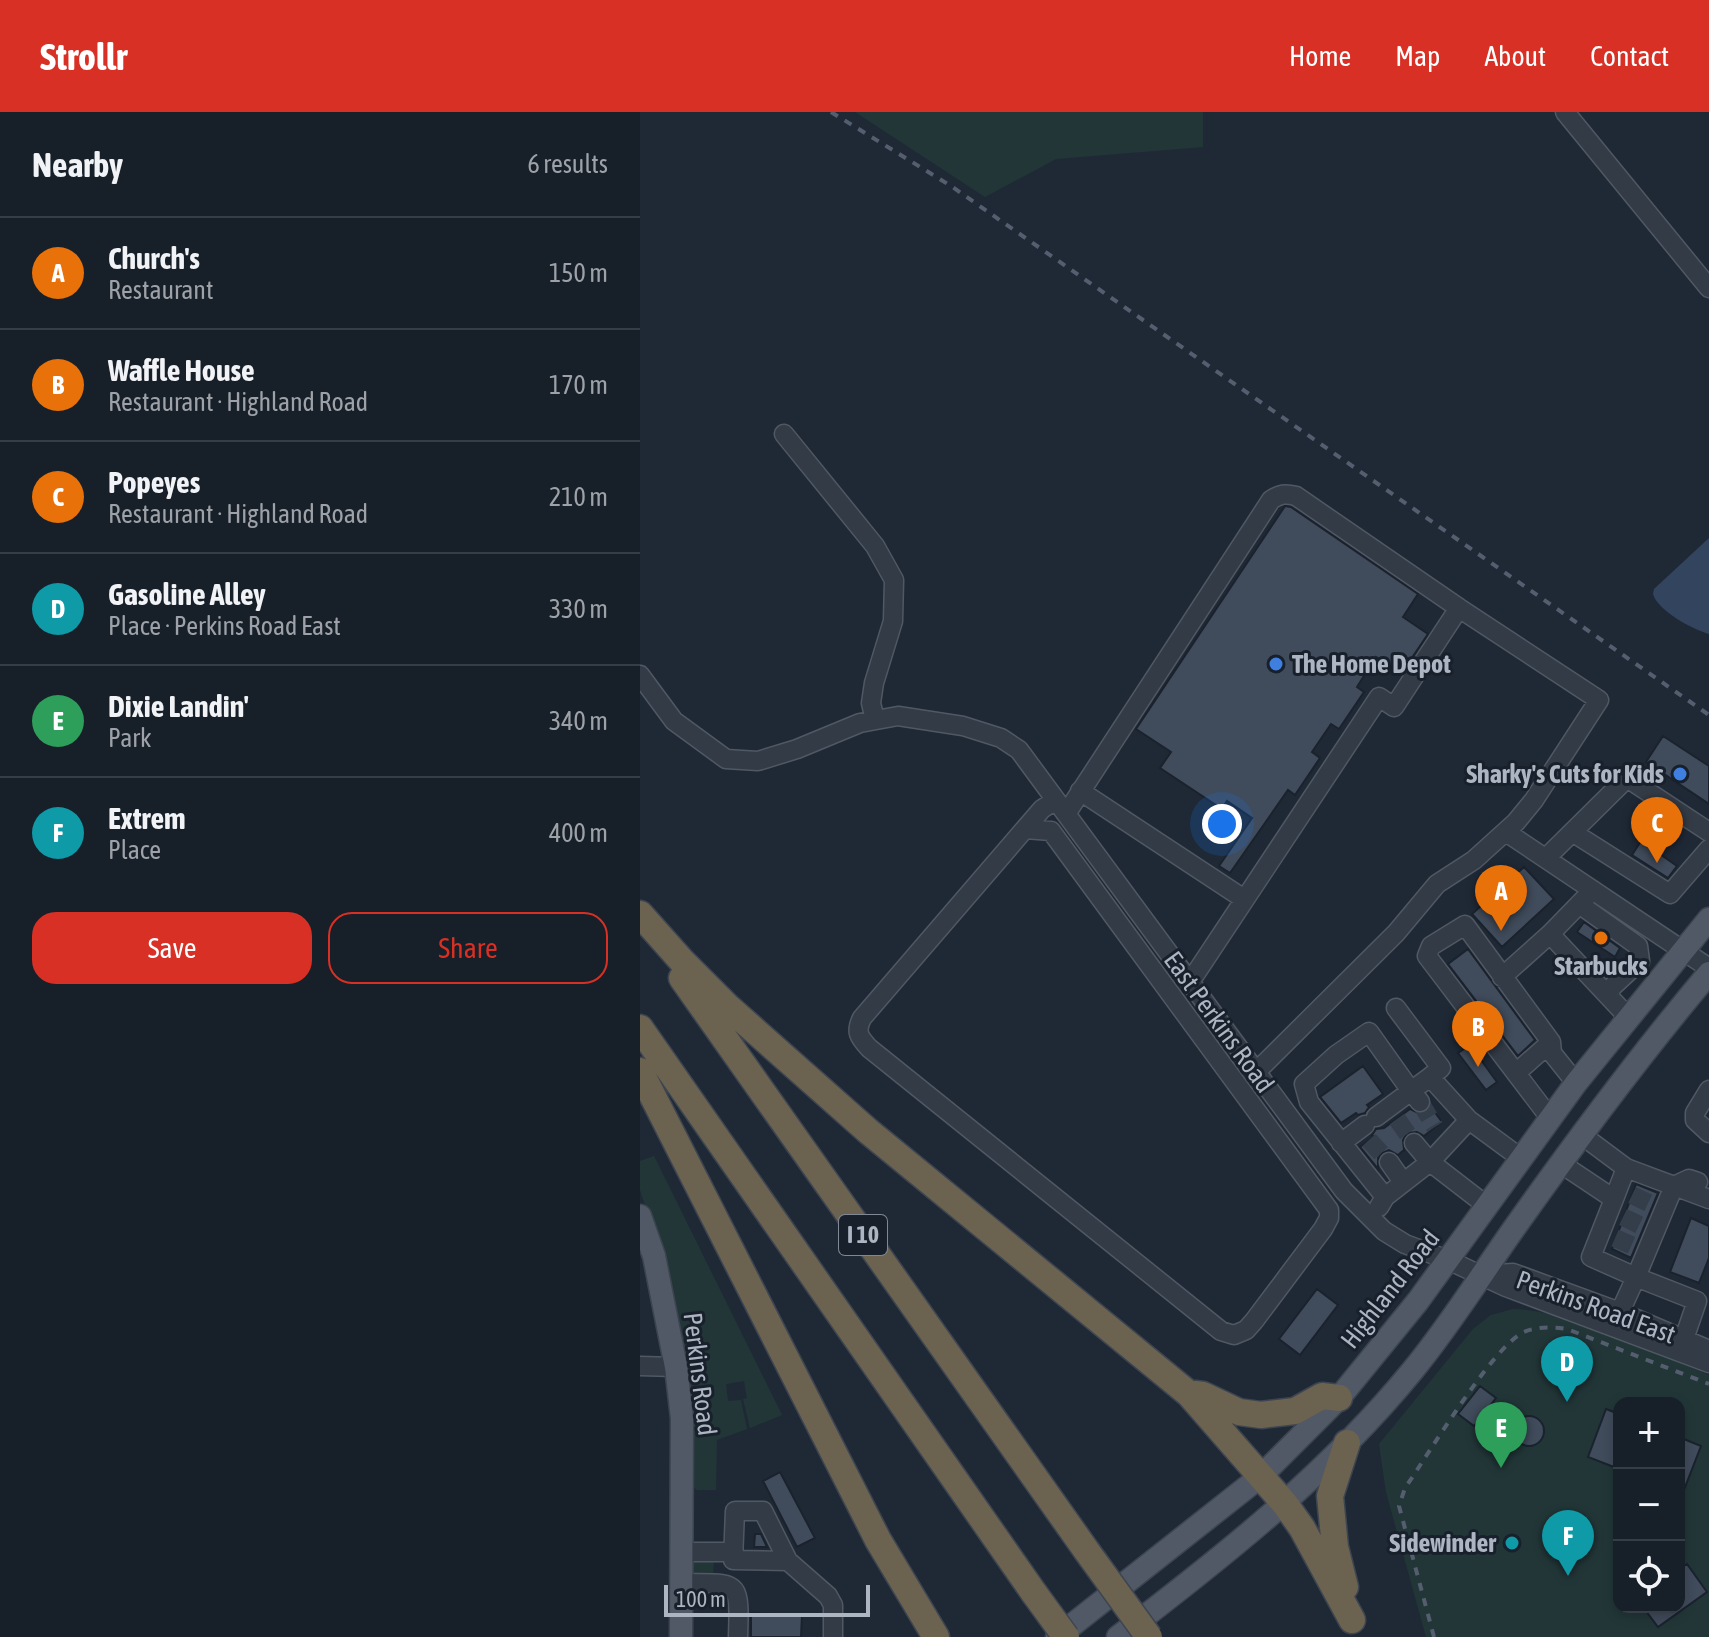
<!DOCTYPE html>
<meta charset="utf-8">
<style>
:root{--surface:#171f28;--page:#242c34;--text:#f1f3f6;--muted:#9ea2a8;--line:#363d45;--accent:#d93025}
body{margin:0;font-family:"Asap Condensed",sans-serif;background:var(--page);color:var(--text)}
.controls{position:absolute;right:24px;bottom:24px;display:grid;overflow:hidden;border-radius:16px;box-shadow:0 4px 12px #0003}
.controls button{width:72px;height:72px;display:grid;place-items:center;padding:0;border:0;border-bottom:2px solid var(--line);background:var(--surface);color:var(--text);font:40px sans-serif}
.scale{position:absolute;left:24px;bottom:20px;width:206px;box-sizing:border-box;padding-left:8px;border:4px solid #adb5c3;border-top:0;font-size:22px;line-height:28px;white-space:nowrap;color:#adb5c3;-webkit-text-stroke:6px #18202b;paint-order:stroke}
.you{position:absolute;left:582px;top:712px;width:28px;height:28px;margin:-20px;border:6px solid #fff;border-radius:50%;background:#1a73e8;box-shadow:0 0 0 12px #1a73e833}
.badge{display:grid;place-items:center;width:52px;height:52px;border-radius:50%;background:var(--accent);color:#fff;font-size:26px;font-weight:700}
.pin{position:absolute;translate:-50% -66px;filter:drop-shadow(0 2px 4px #0008)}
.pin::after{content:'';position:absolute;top:42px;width:28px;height:24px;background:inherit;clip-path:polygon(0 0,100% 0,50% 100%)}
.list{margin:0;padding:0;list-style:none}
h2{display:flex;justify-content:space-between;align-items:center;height:104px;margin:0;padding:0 32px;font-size:34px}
h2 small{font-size:26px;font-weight:400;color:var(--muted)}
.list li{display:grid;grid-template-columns:52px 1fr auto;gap:24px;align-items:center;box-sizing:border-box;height:112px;padding:0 32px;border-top:2px solid var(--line)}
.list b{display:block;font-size:30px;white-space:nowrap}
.list p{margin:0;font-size:26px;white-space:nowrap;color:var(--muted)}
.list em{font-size:26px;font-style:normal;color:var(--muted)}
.actions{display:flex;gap:16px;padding:24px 32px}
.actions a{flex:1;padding:18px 0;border:2px solid var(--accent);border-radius:24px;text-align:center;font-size:28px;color:var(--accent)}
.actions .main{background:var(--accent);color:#fff}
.icon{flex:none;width:44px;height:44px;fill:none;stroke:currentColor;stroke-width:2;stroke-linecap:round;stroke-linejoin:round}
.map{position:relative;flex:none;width:1069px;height:1525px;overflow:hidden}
header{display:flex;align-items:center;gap:48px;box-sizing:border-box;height:112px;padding:0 40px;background:var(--accent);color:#fff}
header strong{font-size:38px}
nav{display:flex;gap:44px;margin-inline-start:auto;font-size:28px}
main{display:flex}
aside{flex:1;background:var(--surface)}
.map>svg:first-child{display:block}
</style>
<header>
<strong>Strollr</strong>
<nav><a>Home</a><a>Map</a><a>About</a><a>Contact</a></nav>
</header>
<main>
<aside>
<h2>Nearby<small>6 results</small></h2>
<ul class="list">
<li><span class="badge" style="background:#e8710a">A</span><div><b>Church's</b><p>Restaurant</p></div><em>150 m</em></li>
<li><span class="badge" style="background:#e8710a">B</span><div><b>Waffle House</b><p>Restaurant · Highland Road</p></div><em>170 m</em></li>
<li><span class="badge" style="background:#e8710a">C</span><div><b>Popeyes</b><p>Restaurant · Highland Road</p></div><em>210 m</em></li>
<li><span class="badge" style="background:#0f9aa8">D</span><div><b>Gasoline Alley</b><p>Place · Perkins Road East</p></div><em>330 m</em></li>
<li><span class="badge" style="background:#2e9e5b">E</span><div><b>Dixie Landin'</b><p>Park</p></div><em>340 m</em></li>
<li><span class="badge" style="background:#0f9aa8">F</span><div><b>Extrem</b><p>Place</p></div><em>400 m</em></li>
</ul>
<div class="actions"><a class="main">Save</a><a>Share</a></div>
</aside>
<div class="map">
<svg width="1069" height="1525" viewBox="0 0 1069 1525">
<rect width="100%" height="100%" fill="#1f2936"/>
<path fill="#223638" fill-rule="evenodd" d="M215,0h348v35l-147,12 -71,38z
M14,1044l128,259 -32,13 -7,-29 4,-1 -3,-17 -18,3 2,17 13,-1 6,29 -30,11 -1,50h-19l-5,-4 -37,-251 -15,-45v-29z
M873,1197c61,2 138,42 196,66v262h-283l-40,-145 -7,-48 94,-115 18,-14zM979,1291h60v204h-60z
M74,1446l-1,20 -23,-4 3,-15z"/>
<path fill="#33445e" d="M1069,426v96c-17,-5 -51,-23 -56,-40l1,-5z"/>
<path fill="#404b5b" stroke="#1a222d" stroke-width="2" d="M645,394l6,1 127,87 -15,23 25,17 -27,40 -25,-17 -19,30 7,5 -25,37 -8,-5 -19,28 8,6 -25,37 -7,-5 -58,83 -11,-7 33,-48 -25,-17 -5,8 -62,-41 11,-16 -35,-23z
M1023,624l46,30v38l-63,-42z
M1001,729l36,25 -9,12 -36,-23z
M884,755l30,32 -52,48 -30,-33z
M944,810l36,26 -5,9 -38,-25z
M828,837l67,91 -17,16 -70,-92z
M830,933l27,37 -11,8 -28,-37z
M723,954l20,28 -16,11 2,2 -4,6 -7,2 -2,-2 -15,10 -21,-26z
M791,995l11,15 -18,14 -7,-4 -10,1 -4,7 1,10 -6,5 -9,-5 -7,3 -4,5v11l-18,-22 14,-10 -2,-2 4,-6 8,-1 26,-19 11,5z
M996,1072l22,9 -27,65 -19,-9z
M1051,1106l18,8v32l-10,25 -29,-11z
M677,1177l21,16 -38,50 -21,-16z
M840,1274l16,12 -22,28 -16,-12z
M966,1297l13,5v55l-31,-12z
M874 1319a15 15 0 1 1 30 0a15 15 0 1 1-30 0Z
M1039,1325l22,9 -21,54 -1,-1z
M140,1360l35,66 -18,9 -34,-66z
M115,1422h6l6,13h-13z
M1047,1452l20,28 -49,35 -15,-20h36v-38z
M111,1501l51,2 -1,22h-50z"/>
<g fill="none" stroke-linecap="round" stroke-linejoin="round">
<path stroke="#343e4b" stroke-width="18" stroke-dasharray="18 9" stroke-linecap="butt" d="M780,990l15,25
M757,1007l17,24
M729,1028l20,22
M992,1083l23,11
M983,1105l23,11
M975,1126l23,10"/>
<defs>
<path id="minor" d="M925,0l144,176
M144,322l91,112 19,34 -1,41 -19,62 -3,20 4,17
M0,563l34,46 52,38 32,2 39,-12 63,-26 38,-7 65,10 38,12 18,12 325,441 40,40 21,13 43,16 58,27 203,76
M440,679l164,108
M426,702l205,-314c9,-6 14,-7 25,-4l163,112
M385,717l26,2 278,379v8l-6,11 -69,92 -8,9 -12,5 -13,-4 -352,-283c-10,-11 -14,-16 -7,-30l180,-209 14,-9
M866,720l203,136
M932,720l98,62 39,-45
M906,746l81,-80 82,54
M953,778l-43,44 78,83
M939,792l59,42 2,15 -28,26 -4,9
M862,865l48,-43
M550,870l189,-285 15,10 65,-99 140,92 -65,100 -18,22 -42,38 -37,24 -41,49 -140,139
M756,896l45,60 -11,9
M876,961l35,-31
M1069,978l-14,23v7l14,13
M736,1005l35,-26 9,11
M910,1006l-123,-162 4,-10 34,-21 86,117 1,11 24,30
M943,1024l43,32
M701,1031l24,-18
M749,1050l14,20
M920,1051l54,36 -23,58 45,20 -16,35
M745,1085l-76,-95 -5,-18 32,-29 33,-23 42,59 19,-14 39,43
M974,1087l12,-31 83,31
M847,1094l-57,-44 39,-42 53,39
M739,1095l6,-10 45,-35 -16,-19
M843,1163l30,-2 107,39 89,38
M1044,1227l13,-38 -61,-24 38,-91 15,-7 9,3
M0,1254l36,1
M95,1399h28l25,50 -55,-1z
M42,1440h52
M148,1449l40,35 5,9v32
M42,1471c57,1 58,-6 56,54"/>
<path id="major" d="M0,1104l14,40 22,111 6,51 -1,219
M417,1525l204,-161 78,-78 79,-97 158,-218 133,-164
M478,1525c106,-81 210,-163 295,-267 37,-45 68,-95 102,-143 61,-86 125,-172 194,-254"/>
<path id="highway" d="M0,802l41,46 46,46 141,125 321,263 96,110 17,24 50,92
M42,866l404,572
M0,916l394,565
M0,959l238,469 58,97
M555,1282l8,1 36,17 22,3 34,-4 27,-15 17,2
M705,1475l-10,-40 -5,-51 17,-53"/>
</defs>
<use href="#minor" stroke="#505864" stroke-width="21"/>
<use href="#major" stroke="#3c4450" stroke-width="25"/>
<use href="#highway" stroke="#3d4551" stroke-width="29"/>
<use href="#minor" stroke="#333b46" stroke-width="18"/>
<use href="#major" stroke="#515967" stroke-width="22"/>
<use href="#highway" stroke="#6c6250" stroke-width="26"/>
<path stroke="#555e6e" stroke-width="4" stroke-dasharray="8 8" stroke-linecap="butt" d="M191,0l120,74 758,529
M794,1525l-35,-131 6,-18c23,-33 88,-142 119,-156 14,-6 29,-5 43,-3l142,55"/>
<defs>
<path id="highway-bridge" d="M446,1438l63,87
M394,1481l32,44"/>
</defs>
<use href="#highway-bridge" stroke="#3d4551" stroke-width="29" stroke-linecap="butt"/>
<use href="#highway-bridge" stroke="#6c6250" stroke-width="26"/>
</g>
<g fill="#3f7fe0" stroke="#18202b" stroke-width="3">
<circle cx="636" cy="552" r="8"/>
<circle cx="1040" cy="662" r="8"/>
</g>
<circle fill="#e8710a" stroke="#18202b" stroke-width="3" cx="961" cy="826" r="8"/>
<circle fill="#0f9aa8" stroke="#18202b" stroke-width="3" cx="872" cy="1431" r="8"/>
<g text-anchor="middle" stroke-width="6" stroke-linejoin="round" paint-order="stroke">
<rect fill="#18202b" stroke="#808895" stroke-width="2" x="199" y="1103" width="48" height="40" rx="6"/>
<g font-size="24" font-weight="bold" fill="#adb5c3">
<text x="223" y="1131">I 10</text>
</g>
<g font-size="26" font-weight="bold" fill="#adb5c3" stroke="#18202b" text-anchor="end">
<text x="652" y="561" text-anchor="start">The Home Depot</text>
<text x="1024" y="671">Sharky's Cuts for Kids</text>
<text x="961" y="863" text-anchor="middle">Starbucks</text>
<text x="856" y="1440">Sidewinder</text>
</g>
<g font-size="26" fill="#adb5c3" stroke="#18202b">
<text transform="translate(579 910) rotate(54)" y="9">East Perkins Road</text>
<text transform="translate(750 1177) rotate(-52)" y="9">Highland Road</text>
<text transform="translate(956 1195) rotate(20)" y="9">Perkins Road East</text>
<text transform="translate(60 1262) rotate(83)" y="9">Perkins Road</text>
</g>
</g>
</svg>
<div class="controls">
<button>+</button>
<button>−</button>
<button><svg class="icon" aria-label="locate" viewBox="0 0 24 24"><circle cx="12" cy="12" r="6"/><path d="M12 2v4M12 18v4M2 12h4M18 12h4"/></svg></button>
</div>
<div class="scale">100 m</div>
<div class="you"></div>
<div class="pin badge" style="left:861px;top:819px;background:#e8710a">A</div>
<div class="pin badge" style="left:838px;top:955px;background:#e8710a">B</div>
<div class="pin badge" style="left:1017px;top:751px;background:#e8710a">C</div>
<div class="pin badge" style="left:927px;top:1290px;background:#0f9aa8">D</div>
<div class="pin badge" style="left:861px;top:1356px;background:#2e9e5b">E</div>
<div class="pin badge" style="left:928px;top:1464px;background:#0f9aa8">F</div>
</div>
</main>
